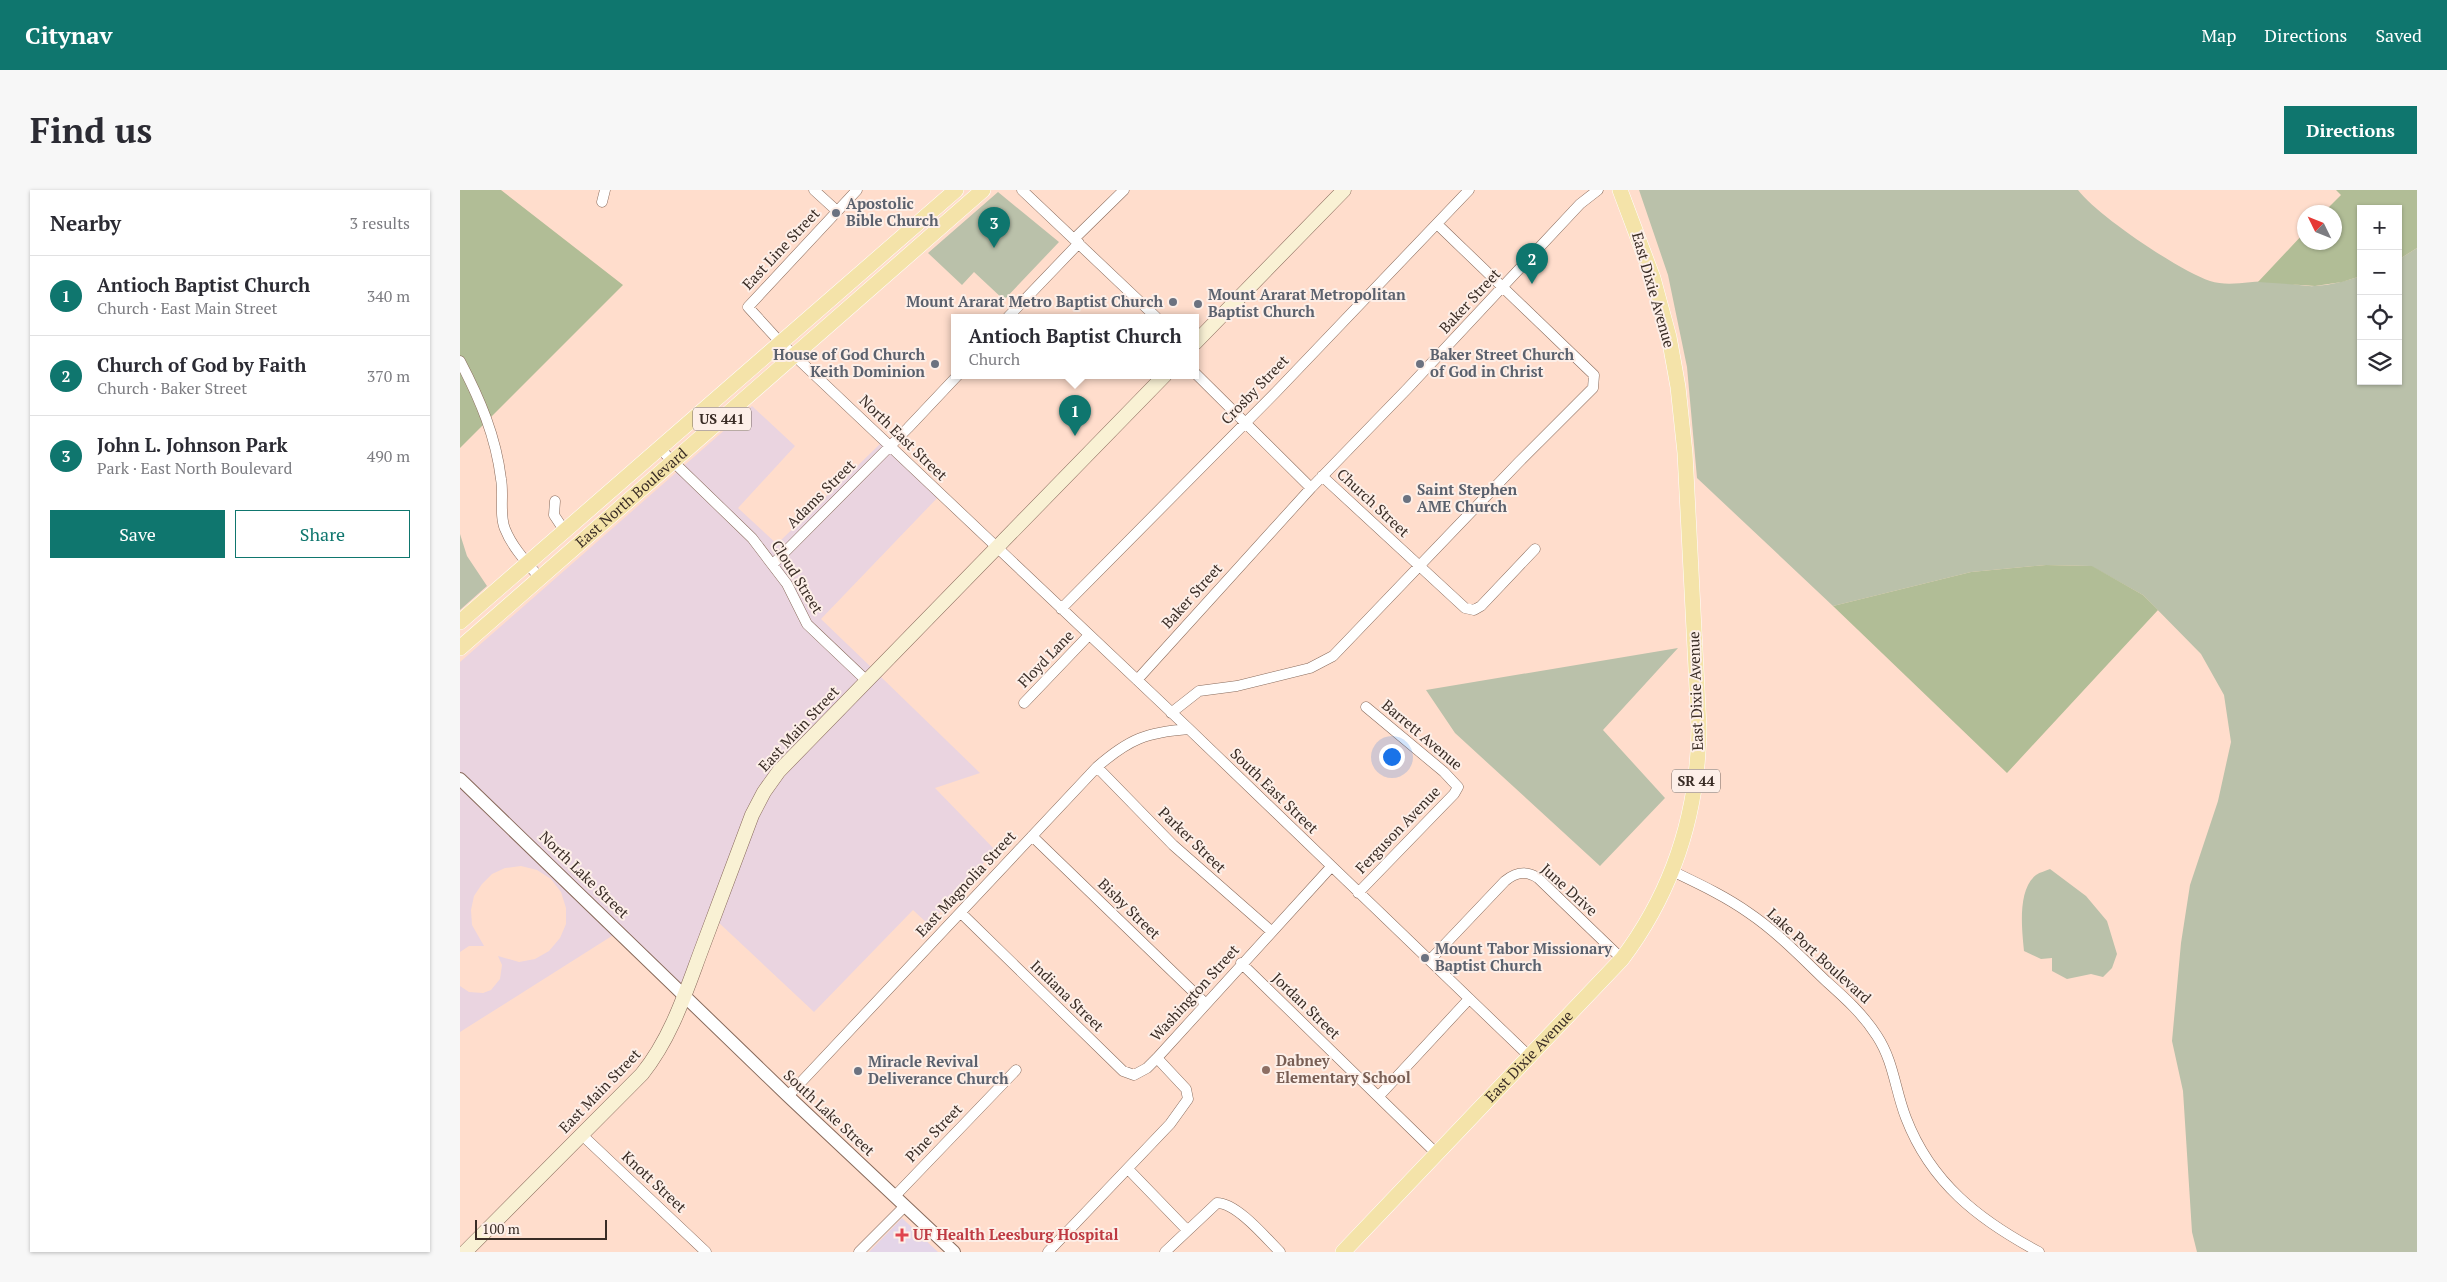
<!DOCTYPE html>
<meta charset="utf-8">
<style>
:root{--surface:#fff;--page:#f7f7f7;--text:#2b2b33;--muted:#7c7c81;--line:#e1e1e2;--accent:#0f766e}
body{margin:0;font-family:"PT Serif",serif;background:var(--page);color:var(--text)}
.controls{position:absolute;right:15px;top:15px;display:grid;overflow:hidden;border-radius:0px;box-shadow:0 1px 4px #0004}
.controls button{width:45px;height:45px;display:grid;place-items:center;padding:0;border:0;border-bottom:1px solid var(--line);background:var(--surface);color:var(--text);font:25px sans-serif}
.compass{position:absolute;left:1837px;top:15px;width:45px;height:45px;border-radius:50%;background:var(--surface);box-shadow:0 1px 4px #0004;rotate:313deg}
.scale{position:absolute;left:15px;bottom:12px;width:132px;box-sizing:border-box;padding-left:5px;border:2px solid #392c25;border-top:0;font-size:14px;line-height:18px;white-space:nowrap;color:#392c25;-webkit-text-stroke:4px #fdefe8;paint-order:stroke}
.you{position:absolute;left:931px;top:566px;width:18px;height:18px;margin:-12px;border:4px solid #fff;border-radius:50%;background:#1a73e8;box-shadow:0 0 0 8px #1a73e833}
.badge{display:grid;place-items:center;width:32px;height:32px;border-radius:50%;background:var(--accent);color:#fff;font-size:16px;font-weight:700}
.pin{position:absolute;translate:-50% -41px;filter:drop-shadow(0 1px 2px #0008)}
.pin::after{content:'';position:absolute;top:26px;width:18px;height:15px;background:inherit;clip-path:polygon(0 0,100% 0,50% 100%)}
.popup{position:absolute;left:491px;top:124px;width:248px;height:65px;box-sizing:border-box;display:grid;place-content:center;border-radius:0px;background:var(--surface);filter:drop-shadow(0 1px 4px #0005);font-size:16px;white-space:nowrap;color:var(--muted)}
.popup b{font-size:19px;color:var(--text)}
.popup::after{content:'';position:absolute;left:50%;top:100%;margin-left:-10px;border:10px solid transparent;border-top-color:var(--surface)}
.list{margin:0;padding:0;list-style:none}
h2{display:flex;justify-content:space-between;align-items:center;height:65px;margin:0;padding:0 20px;font-size:21px}
h2 small{font-size:16px;font-weight:400;color:var(--muted)}
.list li{display:grid;grid-template-columns:32px 1fr auto;gap:15px;align-items:center;box-sizing:border-box;height:80px;padding:0 20px;border-top:1px solid var(--line)}
.list b{display:block;font-size:19px;white-space:nowrap}
.list p{margin:0;font-size:16px;white-space:nowrap;color:var(--muted)}
.list em{font-size:16px;font-style:normal;color:var(--muted)}
.actions{display:flex;gap:10px;padding:15px 20px}
.actions a{flex:1;padding:11px 0;border:1px solid var(--accent);border-radius:0px;text-align:center;font-size:18px;color:var(--accent)}
.actions .main{background:var(--accent);color:#fff}
.icon{flex:none;width:28px;height:28px;fill:none;stroke:currentColor;stroke-width:2;stroke-linecap:round;stroke-linejoin:round}
.map{position:relative;flex:none;width:1957px;height:1062px;overflow:hidden;border-radius:0px}
header{display:flex;align-items:center;gap:30px;box-sizing:border-box;height:70px;padding:0 25px;background:var(--accent);color:#fff}
header strong{font-size:24px}
nav{display:flex;gap:28px;margin-inline-start:auto;font-size:18px}
.intro{display:flex;align-items:center;justify-content:space-between;box-sizing:border-box;height:120px;padding:0 30px}
h1{margin:0;font-size:35px}
.button{padding:12px 22px;border-radius:0px;background:var(--accent);color:#fff;font-size:18px;font-weight:700}
main{display:flex;gap:30px;padding:0 30px}
aside{flex:1;background:var(--surface);border-radius:0px;box-shadow:0 1px 4px #0004}
.map>svg:first-child{display:block}
</style>
<header>
<strong>Citynav</strong>
<nav><a>Map</a><a>Directions</a><a>Saved</a></nav>
</header>
<div class="intro"><h1>Find us</h1><a class="button">Directions</a></div>
<main>
<aside>
<h2>Nearby<small>3 results</small></h2>
<ul class="list">
<li><span class="badge">1</span><div><b>Antioch Baptist Church</b><p>Church · East Main Street</p></div><em>340 m</em></li>
<li><span class="badge">2</span><div><b>Church of God by Faith</b><p>Church · Baker Street</p></div><em>370 m</em></li>
<li><span class="badge">3</span><div><b>John L. Johnson Park</b><p>Park · East North Boulevard</p></div><em>490 m</em></li>
</ul>
<div class="actions"><a class="main">Save</a><a>Share</a></div>
</aside>
<div class="map">
<svg width="1957" height="1062" viewBox="0 0 1957 1062">
<rect width="100%" height="100%" fill="#fdc"/>
<path fill="#ead4e0" d="M292,216l43,40 -57,62 39,36 104,-101 60,51 -120,125 51,49 -97,100 -93,219 -222,-214v-111z
M419,485l101,98 -45,15 60,62 -66,75 -16,-15 -99,102 -97,-91 39,-104 27,-42z
M0,596l155,148 -155,98v-46l9,6 14,1 8,-3 9,-11 2,-14 -4,-9 21,6 16,-3 14,-8 11,-13 6,-14v-16l-5,-16 -10,-13 -14,-9 -16,-4 -16,2 -13,6 -10,10 -8,12 -3,14 1,15 12,21h-15l-9,6z"/>
<path fill="#e4d5e8" d="M442,1028l36,34h-69z"/>
<path fill="#bac1aa" d="M1179,0h439c20,26 100,80 132,91 18,6 41,0 60,0 16,1 31,6 46,5 15,-1 30,-5 45,-10v105h37v-121l19,-12v1004h-220l-5,-20 -9,-141 -11,-50 9,-98 9,-58 28,-84 13,-59 -7,-47 -23,-41 -58,-59 -52,-29 -45,-1 -75,7 -138,34 -136,-128 -10,-111 -19,-92z
M538,2l61,50 -55,58 -30,-28 -12,13 -34,-32z
M0,344l7,22 20,30 -27,24z
M1218,458l-75,82 62,68 -65,68 -145,-133 -29,-43z
M1590,679l36,27 21,25 10,33 -5,14 -9,9 -12,-3 -24,5 -15,-8v-13l-11,1 -17,-8c-2,-21 -7,-61 12,-76 4,-3 10,-4 14,-6z"/>
<path fill="#b1bd96" d="M0,0h41l122,95 -163,163z
M1876,0h81v58l-19,12v-51h-37v67l-19,6 -27,4 -57,-4 46,-49v9h30v-30h-10l17,-17z
M1586,375l46,1 51,29 15,15 -151,163 -174,-167 138,-34z"/>
<g fill="none" stroke-linecap="round" stroke-linejoin="round">
<defs>
<path id="minor" d="M354,0l23,21
M397,0l-109,117 32,35 409,387 341,328
M562,0l134,127
M142,12l3,-12
M614,49l50,-49
M548,127l71,-74
M0,171c20,38 36,76 41,118 3,15 -2,36 4,50 7,18 22,34 35,49
M735,183l116,115
M199,258l93,90 35,46 20,40 60,57
M862,286l143,132 9,2 7,-4 54,-57
M95,311l-1,14 10,15
M313,374l135,-136 50,-53
M601,419l215,-217 193,-202
M677,490l174,-192 97,-100 172,-184 18,-14
M564,513l65,-68
M711,523l28,-22 38,-5 73,-18 23,-12 185,-193 75,-75 1,-13 -157,-151
M637,577l76,78 98,86
M572,646l173,167
M1212,681c27,13 53,25 77,42 28,19 52,44 77,68 19,17 37,33 51,55 17,26 18,54 29,82 25,65 73,102 133,134
M898,703l96,-99 4,-7 -14,-15 -78,-65
M501,723l162,158 11,4 13,-7 10,-10 174,-191
M970,770l75,-79c11,-9 21,-11 33,-3l84,81
M781,773l195,190
M328,906l309,-329c32,-28 50,-35 92,-38
M919,906l90,-97
M121,944l125,118
M668,979l59,61
M435,1006l121,-126
M399,1062l46,-46
M588,1062l122,-128 18,-25 -2,-10 -29,-31
M705,1062l52,-49c20,0 49,35 63,49"/>
<path id="tertiary" d="M0,589l328,317 166,156"/>
<path id="secondary" d="M735,153l149,-153
M5,1062l177,-178c29,-36 43,-80 59,-123 17,-45 34,-91 51,-136l12,-23 15,-21 386,-396"/>
<g id="primary">
<path d="M0,432l496,-432"/>
<path id="s1" d="M0,458l523,-458"/>
<path id="s2" d="M883,1062l279,-293c51,-68 76,-146 77,-231l-14,-275 -7,-66 -9,-50 -16,-59 -33,-88"/>
</g>
</defs>
<use href="#minor" stroke="#886a5b" stroke-width="11"/>
<use href="#tertiary" stroke="#886a5b" stroke-width="14"/>
<use href="#secondary" stroke="#886a5b" stroke-width="15"/>
<use href="#primary" stroke="#fff" stroke-width="16"/>
<use href="#minor" stroke="#fff" stroke-width="10"/>
<use href="#tertiary" stroke="#fff" stroke-width="12"/>
<use href="#secondary" stroke="#f9f1d4" stroke-width="14"/>
<use href="#primary" stroke="#f4e3a9" stroke-width="15"/>
</g>
<g fill="#6b7280" stroke="#fdefe8" stroke-width="2">
<circle cx="376" cy="23" r="5"/>
<circle cx="713" cy="112" r="5"/>
<circle cx="738" cy="114" r="5"/>
<circle cx="475" cy="174" r="5"/>
<circle cx="960" cy="174" r="5"/>
<circle cx="947" cy="309" r="5"/>
<circle cx="965" cy="768" r="5"/>
<circle cx="398" cy="881" r="5"/>
</g>
<circle fill="#8d6e63" stroke="#fdefe8" stroke-width="2" cx="806" cy="880" r="5"/>
<path fill="#e0444e" stroke="#fdefe8" stroke-width="2" d="M439.5 1037.5h5v5h5v5h-5v5h-5v-5h-5v-5h5z"/>
<g text-anchor="middle" stroke-width="4" stroke-linejoin="round" paint-order="stroke">
<g fill="#fdefe8" stroke="#746660" stroke-width="1">
<rect x="233" y="217.5" width="58" height="23" rx="4"/>
<rect x="1212" y="579.5" width="48" height="23" rx="4"/>
</g>
<g font-size="14" font-weight="bold" fill="#392c25">
<text x="262" y="234">US 441</text>
<text x="1236" y="596">SR 44</text>
</g>
<g font-size="15" font-weight="bold" fill="#5b616d" stroke="#fdefe8" text-anchor="start">
<text x="386" y="19">Apostolic<tspan x="386" dy="17">Bible Church</tspan></text>
<text x="748" y="110">Mount Ararat Metropolitan<tspan x="748" dy="17">Baptist Church</tspan></text>
<text x="703" y="117" text-anchor="end">Mount Ararat Metro Baptist Church</text>
<text x="465" y="170" text-anchor="end">House of God Church<tspan x="465" dy="17">Keith Dominion</tspan></text>
<text x="970" y="170">Baker Street Church<tspan x="970" dy="17">of God in Christ</tspan></text>
<text x="957" y="305">Saint Stephen<tspan x="957" dy="17">AME Church</tspan></text>
<text x="975" y="764">Mount Tabor Missionary<tspan x="975" dy="17">Baptist Church</tspan></text>
<text x="408" y="877">Miracle Revival<tspan x="408" dy="17">Deliverance Church</tspan></text>
</g>
<g font-size="15" fill="#392c25" stroke="#fdefe8">
<text transform="translate(321 59) rotate(-47)" y="5">East Line Street</text>
<text transform="translate(1193 100) rotate(74)" y="5">East Dixie Avenue</text>
<text transform="translate(1010 111) rotate(-47)" y="5">Baker Street</text>
<text transform="translate(795 200) rotate(-46)" y="5">Crosby Street</text>
<text transform="translate(443 248) rotate(44)" y="5">North East Street</text>
<text transform="translate(361 304) rotate(-45)" y="5">Adams Street</text>
<text dy="5" stroke="none"><textPath href="#s1" startOffset="228">East North Boulevard</textPath></text>
<text transform="translate(913 313) rotate(43)" y="5">Church Street</text>
<text transform="translate(337 387) rotate(58)" y="5">Cloud Street</text>
<text transform="translate(732 406) rotate(-48)" y="5">Baker Street</text>
<text transform="translate(586 469) rotate(-46)" y="5">Floyd Lane</text>
<text transform="translate(1236 501) rotate(-92)" y="5">East Dixie Avenue</text>
<text transform="translate(339 539) rotate(-47)" y="5">East Main Street</text>
<text transform="translate(962 545) rotate(40)" y="5">Barrett Avenue</text>
<text transform="translate(814 601) rotate(44)" y="5">South East Street</text>
<text transform="translate(938 640) rotate(-46)" y="5">Ferguson Avenue</text>
<text transform="translate(732 650) rotate(44)" y="5">Parker Street</text>
<text transform="translate(124 685) rotate(44)" y="5">North Lake Street</text>
<text transform="translate(506 694) rotate(-47)" y="5">East Magnolia Street</text>
<text transform="translate(1109 700) rotate(42)" y="5">June Drive</text>
<text transform="translate(669 719) rotate(44)" y="5">Bisby Street</text>
<text transform="translate(1359 766) rotate(42)" y="5">Lake Port Boulevard</text>
<text transform="translate(735 803) rotate(-48)" y="5">Washington Street</text>
<text transform="translate(607 806) rotate(44)" y="5">Indiana Street</text>
<text transform="translate(846 816) rotate(44)" y="5">Jordan Street</text>
<text dy="5" stroke="none"><textPath href="#s2" startOffset="270">East Dixie Avenue</textPath></text>
<text transform="translate(140 901) rotate(-46)" y="5">East Main Street</text>
<text transform="translate(369 923) rotate(43)" y="5">South Lake Street</text>
<text transform="translate(474 943) rotate(-46)" y="5">Pine Street</text>
<text transform="translate(194 992) rotate(43)" y="5">Knott Street</text>
</g>
<g font-size="15" font-weight="bold" fill="#785e54" stroke="#fdefe8" text-anchor="start">
<text x="816" y="876">Dabney<tspan x="816" dy="17">Elementary School</tspan></text>
</g>
<g font-size="15" font-weight="bold" fill="#be3a42" stroke="#fdefe8" text-anchor="start">
<text x="453" y="1050">UF Health Leesburg Hospital</text>
</g>
</g>
</svg>
<div class="controls">
<button>+</button>
<button>−</button>
<button><svg class="icon" aria-label="locate" viewBox="0 0 24 24"><circle cx="12" cy="12" r="6"/><path d="M12 2v4M12 18v4M2 12h4M18 12h4"/></svg></button>
<button><svg class="icon" aria-label="layers" viewBox="0 0 24 24"><path d="M12 4l9 5-9 5-9-5zM3 14l9 5 9-5"/></svg></button>
</div>
<svg class="compass" viewBox="-18 -18 36 36"><path d="M0-13l5 13h-10z" fill="#e53935"/><path d="M0 13l5-13h-10z" fill="#7c7c81"/></svg>
<div class="scale">100 m</div>
<div class="you"></div>
<div class="pin badge" style="left:615px;top:246px">1</div>
<div class="popup"><b>Antioch Baptist Church</b>Church</div>
<div class="pin badge" style="left:1072px;top:94px">2</div>
<div class="pin badge" style="left:534px;top:58px">3</div>
</div>
</main>
